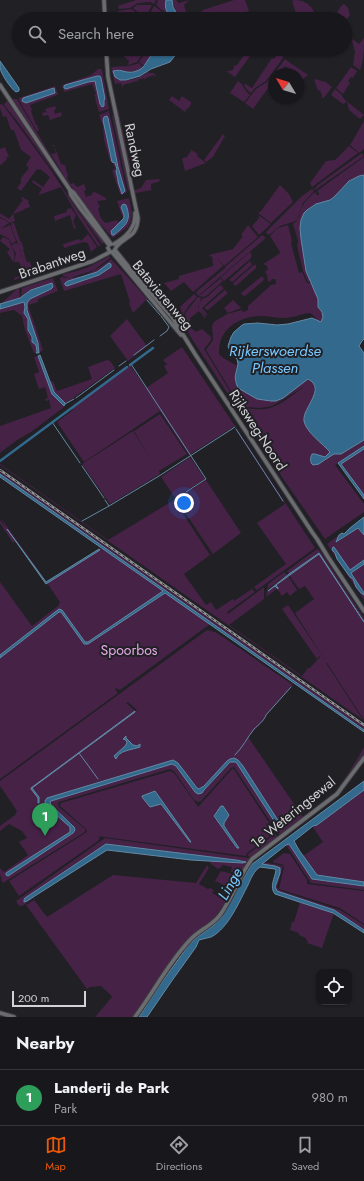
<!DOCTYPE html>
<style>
:root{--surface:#18181c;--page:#252529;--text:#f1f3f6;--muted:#9fa0a3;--line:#36373b;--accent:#ea580c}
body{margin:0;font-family:Jost,sans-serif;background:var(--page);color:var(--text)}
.controls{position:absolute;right:12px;bottom:12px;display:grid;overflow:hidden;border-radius:8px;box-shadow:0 1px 3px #0004}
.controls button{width:36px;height:36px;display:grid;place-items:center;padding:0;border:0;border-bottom:1px solid var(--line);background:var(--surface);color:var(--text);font:20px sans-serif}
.compass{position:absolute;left:268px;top:68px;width:36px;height:36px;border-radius:50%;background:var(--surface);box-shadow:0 1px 3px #0004;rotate:308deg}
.scale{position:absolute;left:12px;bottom:10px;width:74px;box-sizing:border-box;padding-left:4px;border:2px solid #d3d3d6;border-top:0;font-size:11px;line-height:14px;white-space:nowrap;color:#d3d3d6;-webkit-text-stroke:3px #202025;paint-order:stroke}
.you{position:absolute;left:184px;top:503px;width:14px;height:14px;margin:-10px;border:3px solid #fff;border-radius:50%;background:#1a73e8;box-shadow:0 0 0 6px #1a73e833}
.badge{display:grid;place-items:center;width:26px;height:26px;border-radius:50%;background:var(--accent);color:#fff;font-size:13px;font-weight:700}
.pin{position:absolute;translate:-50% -33px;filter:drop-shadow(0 1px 2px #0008)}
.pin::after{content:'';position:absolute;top:21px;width:14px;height:12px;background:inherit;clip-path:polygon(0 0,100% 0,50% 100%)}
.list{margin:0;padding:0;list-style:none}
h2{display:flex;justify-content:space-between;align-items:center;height:52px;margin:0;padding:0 16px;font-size:17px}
h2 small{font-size:13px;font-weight:400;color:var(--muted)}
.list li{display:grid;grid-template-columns:26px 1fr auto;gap:12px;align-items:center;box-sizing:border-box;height:56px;padding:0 16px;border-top:1px solid var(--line)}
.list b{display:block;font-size:15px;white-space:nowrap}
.list p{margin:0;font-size:13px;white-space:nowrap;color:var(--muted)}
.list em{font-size:13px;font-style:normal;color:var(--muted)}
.icon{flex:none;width:22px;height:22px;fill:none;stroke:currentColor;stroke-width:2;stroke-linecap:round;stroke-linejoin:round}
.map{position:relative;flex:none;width:364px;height:1017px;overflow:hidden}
.search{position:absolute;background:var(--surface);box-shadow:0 1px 3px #0004;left:12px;right:12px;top:12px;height:44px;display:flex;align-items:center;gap:10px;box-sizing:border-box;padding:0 14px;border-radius:22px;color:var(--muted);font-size:15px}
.sheet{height:108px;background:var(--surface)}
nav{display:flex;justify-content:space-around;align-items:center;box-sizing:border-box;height:56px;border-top:1px solid var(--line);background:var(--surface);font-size:11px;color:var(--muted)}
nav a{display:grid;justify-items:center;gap:2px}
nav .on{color:var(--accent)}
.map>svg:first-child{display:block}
</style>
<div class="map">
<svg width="364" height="1017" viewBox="0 0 364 1017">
<rect width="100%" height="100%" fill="#202025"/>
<path fill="#462247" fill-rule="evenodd" d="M136,0h20l-2,4 -4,-2 -12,1 -8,5 -11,1 -1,-3z
M158,0h8c-2,9 1,13 7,19h-5l-4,-7 -8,-7z
M172,0h4l3,3 10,-3 -5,5 2,7 5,3 9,-2 3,-3 31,-10h11l4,11 -24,8h-4l-8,-3 -12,3h-22c-2,-7 -6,-12 -7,-19z
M294,0c10,0 17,4 21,14l-17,5 -6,-18z
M344,4l4,4 2,7 -3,4 -10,-7 5,-7z
M137,5h15l-4,8 -1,5h-2l-12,-10z
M154,6l7,5 3,6h-3l-12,1 1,-4z
M131,9l5,3 8,7h-35v-5l9,-2v-1z
M364,38c0,10 0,22 -4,32l-7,-5 2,-13 -3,-12v-1l7,5z
M127,49h19l-9,13 -9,3 1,-5h-2v-2h-2l-1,-4 3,-1z
M150,49h22l-3,3c-18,1 -15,-1 -25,14l-5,-4 5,-7z
M248,49h7l-20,28 -9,-6h3l4,-1 1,-4 3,-1 9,-13v-2z
M280,49h6l-3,5v4l-17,23 -11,7 -4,5c-4,-3 -6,-5 -7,-10l8,5 20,-30 2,1z
M285,59l1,1 22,15 -5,4 -5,-3v-2h-3l-10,-8 -6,8h-5z
M139,63l4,4c-6,6 -13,7 -20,4l-6,8c9,4 23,-1 31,-7l2,1h3l3,2 -1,2 -1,-2 -8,3 -1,2 -1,-2 -6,2v3l-1,-2 -7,2v2l-1,-2 -6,2 -1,3 -1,-5 -6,1 -4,-17c10,-1 19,0 28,-4z
M351,67l6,4 -4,7 -2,-1 -3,4 2,2 -7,11 -7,-6z
M98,69h3l1,1 7,39 -10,3 -4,-13 1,-1 -2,-3 2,-1 -4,-10 -28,8 -2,-7 29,-10zM98,76l3,2 4,21 -1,1v6l-4,-2 -5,-23 -7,1 -22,7 -2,-2 28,-10z
M273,75l1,1v4l-21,29 -8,-6 11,-14 11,-7z
M314,79l12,3 6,5 -9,12 -3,-9 -2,1z
M238,81c6,4 5,8 12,14l-6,7 -14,-9z
M55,86l3,8 -1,1 -30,11 -2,-1 1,1 4,-1 2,5 -1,1 5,14h1l2,5 -2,1 -18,-31v-2zM54,88l1,5 -29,10 -3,-5z
M335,89l5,4 5,7 19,15 -4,4 -11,-9 -2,-8 -4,2 -12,-9z
M172,96l7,5 3,-5 9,6v2l-3,5 -1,-1 -2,4 -16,-12z
M12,99h5l46,77 38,52 10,10 -1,1h-2l-36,-49 -59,-88z
M7,101l3,2 68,105 27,34 -3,2 -18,-25 -22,-36 -45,-62 -12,-15 -1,-2z
M0,104l3,1 47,64 51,77h-3l-21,-31 -16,-28 -22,8v-1l3,-5 -10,-7 1,-2 10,7 7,-10 -10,-8 -1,1 -2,-1 -16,22 -4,-3 4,-5v-5l8,-10 -3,-3 5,-8 -10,-7 -7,-20h-3l-5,-14 -3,1 -3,-9z
M55,106l1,3 -2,1 1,4 6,-2 1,4 -12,4 -2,-5 -5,1 -1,-3 4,-1 1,1 -2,-4z
M118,109l14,65 1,15 -17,-78z
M109,111l18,81 -5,3 -2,-1 -8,-24h2l1,-3 -2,-2 1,-2 -4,-2 -6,-21 -1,-14 -4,-11zM103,120l22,71 -3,3c-3,-8 -4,-15 -6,-23l1,-2 -2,-6 -3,-1z
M113,115l17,75h-2l-16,-74z
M364,121v28l-5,4 -9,-8z
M223,134l2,2 -12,21 -7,5 -2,-2z
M52,145h2l7,19 4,1 3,11 -1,2 4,6 3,-1 1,2 3,2 6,-3 2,6 -2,1 2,6 6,-2v-2l3,-1 11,6v2l-9,1 3,6 -2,1c1,5 3,13 8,15l11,-3 1,2 4,-2 1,-3 -1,-1 -5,-15 12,-3 3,15 -1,8 -3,6 -15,11 -14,-15 -34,-45 -15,-26 2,2 4,-1 -2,-7h-2z
M349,146l9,7 -46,34 -2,-4 16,-22 9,-1z
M5,147l4,10h-3l1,2 -6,6 -1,-1v-15z
M190,149l8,5 -1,2 9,7 -21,8 -3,-12 3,-2 1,1 5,-7z
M362,153l2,3 -49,34 -1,-1 5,-5z
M364,157v18c-5,2 -10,2 -14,5 -7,5 -11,13 -18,18 -8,6 -19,6 -27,14 -9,11 0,58 6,69l-3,1 -5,-11 -6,-25 1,-5 -5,-17c8,-6 5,-9 9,-17 3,-6 8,-11 13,-15l2,3h2v-2l-2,-2z
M159,179l1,2 -9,3v5l1,1 -17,3v-3l6,-2 5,-8z
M280,185l9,9 4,8 -22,21 -13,-10 3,-2z
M312,189l2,2 -11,12 -6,17 -4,2 -13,4 -11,9 -3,-2 1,-2 35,-35z
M22,197l7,4 -1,1 3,6 -1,-1 -6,2v1l-11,4 2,7 -5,2 -4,-3 -6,-3v-4l9,6 14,-19 -2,-2z
M71,208l5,7 -3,6 3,7 -2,1 -4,-14 -15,6 -1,-5 13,-4v-3z
M258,215l13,9 -12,11 -7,-9 7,-8z
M0,218l5,2 4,3 -9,6 10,-4 6,16 -4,3 -3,-5 -9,-5z
M12,223h2l6,18h1l3,8 -1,1 4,12h3l4,11 16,-4 -20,6 -4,-6 -3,-7 3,9 -6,7 -6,2v-2l5,-2 1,1 4,-4 -5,-11h-5l2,-8 -4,-8 1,-2 5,-1 5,17c-2,-13 -9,-23 -12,-35z
M248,225l10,12 -34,29 -6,-8 5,8 -30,26 -9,-10 -13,9 -7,-8 15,-4v-3l34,-10 -1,-10 -2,1 -1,-2 24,-6 10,-13 -2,-1z
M288,225l4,16 -1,2 8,30 3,-1 5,11h5l6,16v8l5,7v6l-2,2c-6,-1 -6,-8 -12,-9 -8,1 -16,5 -25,5 -8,0 -16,-2 -24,-2 -23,1 -42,14 -41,38l4,4 15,8c-9,19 5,25 19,33l51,-20c18,11 -5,28 -4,42 1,10 19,23 26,31l-5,5 -4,-1 -4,9 13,-10 4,-1h7l23,-14v6l-29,19 29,39v8l-39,27 -39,-56 -94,-144 -6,-10 -2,-1 3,-4h3v3l6,5 6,-3 9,8v3l-7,9 33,54c9,7 25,8 36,4 12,-5 23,-15 34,-22l-35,21 -12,2 -14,-1 -9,-6 -31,-51 7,-10 -1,-14 2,-4 13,-8 15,-4 1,2 5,-2v-4l23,-21 5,-1v-3l-1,-2h-3l-2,3 -2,-1 -1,-6 -2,-3 3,-3 -1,-3 -4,-2 16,-10 1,-2 -10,-16 8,-8z
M88,234l9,13 -6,5 -3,-9 -5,-1 -19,6 -1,-4 16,-5 2,2z
M262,235l4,3 -39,33 -1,-1 1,1 -29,25 -2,-4 29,-24 1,1 -1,-2z
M3,237l6,3c3,8 8,14 4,22l-6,-10 3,-3 -10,-8z
M250,252l2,4 -2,3 -26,22 -3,-4z
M109,256l1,2 -16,12 -24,8 -7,-2v-2c16,-2 32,-9 46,-18z
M111,259c13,13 24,27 36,40l-14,14 -4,-10 1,-1 -9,-28 -57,17 -4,-12 1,-2c18,4 36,-7 50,-18zM110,263l1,4 -12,8 -33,11 15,-10 16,-4z
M250,261l2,4 -20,17 -3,-2z
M254,265h2v3l-20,18 -2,-1 -1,-2z
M261,277h2l1,2 -1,2 -18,15 -3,-1 -1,-2z
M53,278l5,13 -20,8v3l-10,3 15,45 -4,3c0,-4 0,-7 -1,-10 -2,-9 -16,-35 -10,-43 3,-4 20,-8 25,-13l-4,-3 -18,6 -7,6 -3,1 1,-9z
M221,278l2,3 -17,15 -3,1 -4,-1z
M220,285l4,3 -22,20 5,6 -1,2 -7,-8v-4l3,-5 5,-2z
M19,288l1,10 -20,6 5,-4 12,-11z
M225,290l3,3 -20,17 -3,-1v-2z
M194,294l3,3c-4,4 -11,11 -13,17 -1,5 2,8 -2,13l-1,-3 3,-4 -4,-13z
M198,297l3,1 -3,9 8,10 -1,1 -6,-7 -9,7v5l-3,-1 -2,-7 1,-3z
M233,300l8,8 -13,5 -4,-5z
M23,302l2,2 -1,9 4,6v11l5,13 3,2 1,7 -1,1h-2c-5,-13 -10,-24 -12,-37l-8,-6 -14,3v-4z
M127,319l20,27 -19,15 -18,-25z
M182,347l53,79 -46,29 -29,-44 -76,51 -27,-40 16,-12 -1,-1 58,-44 16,23 22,-15 -4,-7 3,-2 -4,-4z
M38,356l14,38 12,13 -33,25 -14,8 -17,13v-27l51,-18 -2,-8 -3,1 -1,-2 3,-1 -3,-11 -6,2 -5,-15 5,-2 -5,-15z
M107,360l3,1 5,7 -50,36v-1l-11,-11 -4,-10 3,-1 4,10 35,-12 -4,-12z
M160,414l27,40 -28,17 1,3 -50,30 -28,-40 51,-33 17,27 -16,-27z
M236,430l2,1 77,117 -58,42 -3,-3 32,-23 -29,-41 28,-19z
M364,449v46l-23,-31z
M190,457l15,22 -30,19 -14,-21z
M0,464l108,76 66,-40 36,55 -26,19 22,31 5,-3 5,8 17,-11 1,2 18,-12 3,3 -28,20 1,2 36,-27v12l-35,26 73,51 6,-8h2l10,-11 -1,-1 -2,3 -35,-50 6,-4 37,55 -30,-47 19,-14 -9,-13 -6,3 -10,-14 30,-21 -1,-1 -29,21 -2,-3 30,-22 3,2 44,67v102l-37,-57h-1l37,57 -363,-255z
M0,472l364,255v3l-343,-241 -21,-15z
M206,480l35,53 -28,21 -37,-55z
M0,517l47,65 -40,-53 8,12 -2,2 -13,-20v-3l6,8z
M358,528l6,7v25l-14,10 -16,-23 -2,3 3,3 9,17 9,9 3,8 5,6 3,2v5l-37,-56 12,-9 -3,6 1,1z
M100,548l36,23 27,20 -75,51h-3l-24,-33 -27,19 -34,27v-73l32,44 26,-20 2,-4 -13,-19 52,-33v-1z
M364,564v29l-13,-21z
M284,572l3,3 -19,14v2l7,-5 2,3 1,-1 -2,-3 12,-9 9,14 -7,6 -3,-4 -5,4 -5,-7 -11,8 2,-13z
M165,592l45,32 -90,66 -4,-2 -1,1 3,4 -118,86v-121l59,-46h2l23,32h4z
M207,630l8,2 11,7 67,46 -27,30c-3,8 -12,15 -18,22l55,80 -23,17 57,-43v2l-57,43 -46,-69 -3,1 -30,33 -3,1 -4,-2 -20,-29 -4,-2 -111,33 -1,2 1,3 26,22v3l-82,51 -2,-3 1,-1 -2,-4v-7l4,4 24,-17 -9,-13 8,-4 -5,-7 -13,-7 -9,7v-5l15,-11 2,-4 -17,-25v-5zM128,702l9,8 -106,78 7,8 -1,1 -6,-8v-1l104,-77 -9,-8zM126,736v2c4,4 7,9 13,8 -7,2 -19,5 -23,12l-1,-2 10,-10 2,-3 -1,-3 -3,-1zM173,760l5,3 20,26 6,-3 24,-26 12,2 41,64 -45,-64h-6l-28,31 -7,-1 -19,-26 -4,-2 -121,37 -1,1 1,3 22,20 -1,9 -64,41 -1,-2 62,-40 1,-2v-4l-25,-22 2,-7z
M364,747v8l-22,32 -3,2v-3c10,-12 17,-25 25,-39z
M233,768l42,64 -28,21 -1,3 -149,-20 3,1 -2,4 -79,55 -10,-15 78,-49 -1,-3 -26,-23 1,-3 109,-32 4,2 25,35 -1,-1zM155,792l16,23 -10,-11 -11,3 -8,-10v-1zM217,811l10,8 -3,4v3l15,22 -2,-1 -23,-31z
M364,790v92l-47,-7 -14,-19 20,-14 -11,-16 5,-1z
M275,834l3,3 -26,21 -4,-2v-2z
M105,838l144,20 1,1 -8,14 -11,-1 1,-5 -9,-2 -3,3 -2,1 -8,-6 1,-2 32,2 1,-2 -138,-17 -81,54 -1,2v2l3,-1 8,-4 -13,9h-3l-3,-5z
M289,844l23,35 52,7v4l-53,-7 -25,-38z
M284,853l6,1 17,26v4l57,7v33l-24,-16 -61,-19 5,-22 -2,-3 -8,-1 -1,-2z
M263,862l20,4 -6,21 2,3 61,20 24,15v5l-30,-20 -57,-19 -2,-3 5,-15 -1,-6 -16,-3z
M207,865l2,3 -10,16 9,5 2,-1 4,2 -2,3 14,8 -13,19 -24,18 -56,79h-38l17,-20c-3,-5 -7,-7 -11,-11l-11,1 -3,2 -61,-84 8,-5 13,17 66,-42 83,8z
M221,871l19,5 -7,13 -18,-8z
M300,902l34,11 -12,35 -15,-5 1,-2 -2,-1v-2l-7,-3v-2l-9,-3 2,-8h2z"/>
<path fill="#33698d" stroke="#6389a3" d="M166,0h6l1,7 4,7 2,5h-6c-6,-6 -9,-10 -7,-19z
M172,49h8l-10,13 -19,7 -11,7 -14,4h-6l-5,-3 -2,-6c10,-3 14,5 26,-1 9,-4 8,-17 21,-19 3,0 6,1 9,1z
M0,61l19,27v3l-3,1c-5,-3 -15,-18 -16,-24 0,-2 0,-4 0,-7z
M97,76h3l1,2 4,21 -1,1v6l-2,1 -2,-3 -5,-23 -7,1 -22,7 -2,-1v-2l1,-1z
M54,88l1,5 -29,10 -4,-2 1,-3z
M107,116l1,2 10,49 7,24 -3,3 -4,-12v-2l-2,-9 1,-2 -2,-6 -3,-1 -9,-42 1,-3z
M364,175v164l-2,2 -3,5 5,7v87l-23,14h-7l-11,7 -4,3 -6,1c-3,-2 -3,-7 -1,-11h3l10,3 5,-5c-7,-8 -24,-20 -26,-31 -2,-13 23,-32 4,-42l-25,19 -7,3h-5l-14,-2 -19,-11c-5,-12 -2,-13 0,-24l-1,-5 -6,-5 -3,-8 3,-9 3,-5 7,-6 3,-2 14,-1 19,2 11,-1 24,-6 9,4 2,-5 -1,-5 -4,-5v-8l-12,-28 -5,-32 -1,-11 1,-8 3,-7 3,-3 9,-6 14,-4 5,-4 14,-15 10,-5z
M123,204l3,1c6,16 0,20 -12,30h-2l-1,-4 13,-13v-3l-3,-8z
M109,263l2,1v3l-12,8 -32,11 -2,-1v-2l3,-2 29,-9z
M52,283l1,4 -2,2 -21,10 -3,4v7l11,33 1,10h-3l1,-1 -1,-7 -4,-3v-5l-4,-7v-11l-4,-6 1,-6 -1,-5 -24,7v-5l20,-6 11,-8z
M40,355l14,37 11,11v1l-1,2 -12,-12 -14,-38z
M364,446v3l-23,15 23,31v4l-26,-36z
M0,474l364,256v2l-199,-139 -77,51h-4l-23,-32h-2l-59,46v-3l59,-46 3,1 23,32h3l75,-51 -163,-114z
M364,517v18l-6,-7 -22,14 3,-7 3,-2 2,1 6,-6z
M7,529l39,53 53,-33 1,1 -54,34z
M333,547h1l16,23 14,-10v4l-13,9 13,20v2l-3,-2 -5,-6 -3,-8 -3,-2 -13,-18 -2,-6 -3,-3z
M319,553l45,69 -45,-68 -43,31 2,3v1l-3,-3 -7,5 21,-17z
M135,711v1l-103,76 7,9v6h-1v-5l-7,-9v-1z
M126,736v2l7,7 4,1 3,-2v3c-8,3 -21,3 -24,12l-2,-3 11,-10 2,-3 -1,-3 -3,-1z
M234,758l4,2 5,6 38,59 -1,3 -2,-1 -42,-65h-6l-26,28 -2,3 -4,1 -3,-2 -19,-26 -4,-2 -121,37 -1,1 1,3 23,22 1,3 -2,3 -62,41 -3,2 -2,-1v-2l64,-41v-5l-25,-22v-4l2,-3 126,-38 5,3 19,25 2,1 5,-3 23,-25 3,-2z
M364,781v9l-47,35 -4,1 -19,15 5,9 18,25 47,7v4l-52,-7 -23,-35 -3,1 -24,19 13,2 5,2v5l-5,14 2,4 57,19 30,20v3l-31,-20 -58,-19c-6,-7 0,-16 1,-24l-1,-1 -15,-2c-6,4 -9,11 -12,18 -8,15 -20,44 -37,52 -4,1 -8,2 -12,3l-3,7 -25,35 -24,35h-8l20,-31 29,-40 8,-8 18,-13 7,-7 30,-53z
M155,791l36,51h-1l-29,-38 -11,3 -8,-10v-1z
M221,806h2l6,9 -5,8v3l15,22h-2l-23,-32z
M106,844l130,16 10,2 -3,1 -52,-3 -84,-10 -80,51 -3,1v-2l1,-2z"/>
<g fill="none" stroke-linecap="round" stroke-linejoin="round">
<path stroke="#6389a3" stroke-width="1" d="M147,300l13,15
M160,336l7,-5 2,-4 -8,-11
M134,355l20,-15
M131,364l75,115 -20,13
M119,366l7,-5
M76,398l38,-28
M65,404l9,-5
M52,422l28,41
M236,429l47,72
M82,466l22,32
M105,500l4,6 50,-30 76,-49
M82,521l27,-15
M79,753l19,26
M235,755c8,-8 12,-17 19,-26 4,-4 10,-8 12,-14l25,-28"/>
<path stroke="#33698d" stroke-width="2.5" d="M130,365l23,-17
M0,461l127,-94"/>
<defs>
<path id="secondary" d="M104,0l1,19
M106,49l2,28 30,141c-1,19 -11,17 -21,28 -1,2 -2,4 -4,6h-3l-2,-4
M0,85l70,105 4,3 37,51
M70,191l1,4 9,13 29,37
M114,244c12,-7 22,-16 21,-31
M115,250l21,26 36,41 23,37 117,178 5,7 11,18 36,54
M112,252l69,83
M0,292l93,-31 17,-9
M0,1013l14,4
M135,1017c19,-25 33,-54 55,-77 9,-10 22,-14 30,-25 13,-18 19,-39 32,-56l85,-65 27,-36"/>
</defs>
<use href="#secondary" stroke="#3d3d41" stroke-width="5.5"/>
<use href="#secondary" stroke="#6a6c70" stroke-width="3.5"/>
<defs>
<path id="rail" d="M0,470l364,255"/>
</defs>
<use href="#rail" stroke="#939397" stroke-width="2.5"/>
<use href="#rail" stroke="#202025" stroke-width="1" stroke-dasharray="3" stroke-linecap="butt"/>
</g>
<g text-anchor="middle" stroke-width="4" stroke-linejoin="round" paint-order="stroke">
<g font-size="14" fill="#d3d3d6" stroke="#202025">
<text transform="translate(135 150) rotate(78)" y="5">Randweg</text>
<text transform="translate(52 263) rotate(-19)" y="5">Brabantweg</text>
<text transform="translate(163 295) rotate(50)" y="5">Batavierenweg</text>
<text transform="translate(258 430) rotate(57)" y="5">Rijksweg-Noord</text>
<text transform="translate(293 812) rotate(-39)" y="5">1e Weteringsewal</text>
</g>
<g font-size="14" fill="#e9aaea" stroke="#202025">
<text x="129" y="655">Spoorbos</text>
</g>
<g font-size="15" font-style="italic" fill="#77c7ff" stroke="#202025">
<text x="275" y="356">Rijkerswoerdse<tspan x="275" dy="17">Plassen</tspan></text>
<text transform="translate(230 884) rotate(-61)" y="5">Linge</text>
</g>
</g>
</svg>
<div class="controls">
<button><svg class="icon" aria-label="locate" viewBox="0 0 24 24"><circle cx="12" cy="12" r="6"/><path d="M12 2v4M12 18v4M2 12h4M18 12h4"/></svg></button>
</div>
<svg class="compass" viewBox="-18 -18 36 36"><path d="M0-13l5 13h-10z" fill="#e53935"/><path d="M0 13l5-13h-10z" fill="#9fa0a3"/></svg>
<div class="scale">200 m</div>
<div class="you"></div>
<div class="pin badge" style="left:45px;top:836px;background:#2e9e5b">1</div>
<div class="search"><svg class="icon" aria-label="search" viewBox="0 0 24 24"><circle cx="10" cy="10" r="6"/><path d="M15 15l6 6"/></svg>Search here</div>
</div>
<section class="sheet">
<h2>Nearby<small></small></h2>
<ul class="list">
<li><span class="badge" style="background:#2e9e5b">1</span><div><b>Landerij de Park</b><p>Park</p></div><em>980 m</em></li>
</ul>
</section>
<nav>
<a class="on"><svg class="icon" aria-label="map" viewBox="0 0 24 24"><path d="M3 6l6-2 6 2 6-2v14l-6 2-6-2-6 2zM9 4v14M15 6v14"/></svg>Map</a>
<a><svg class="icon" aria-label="directions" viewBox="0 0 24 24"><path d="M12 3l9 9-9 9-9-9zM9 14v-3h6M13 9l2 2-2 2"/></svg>Directions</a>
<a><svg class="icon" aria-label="saved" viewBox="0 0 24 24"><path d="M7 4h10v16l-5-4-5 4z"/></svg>Saved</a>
</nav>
